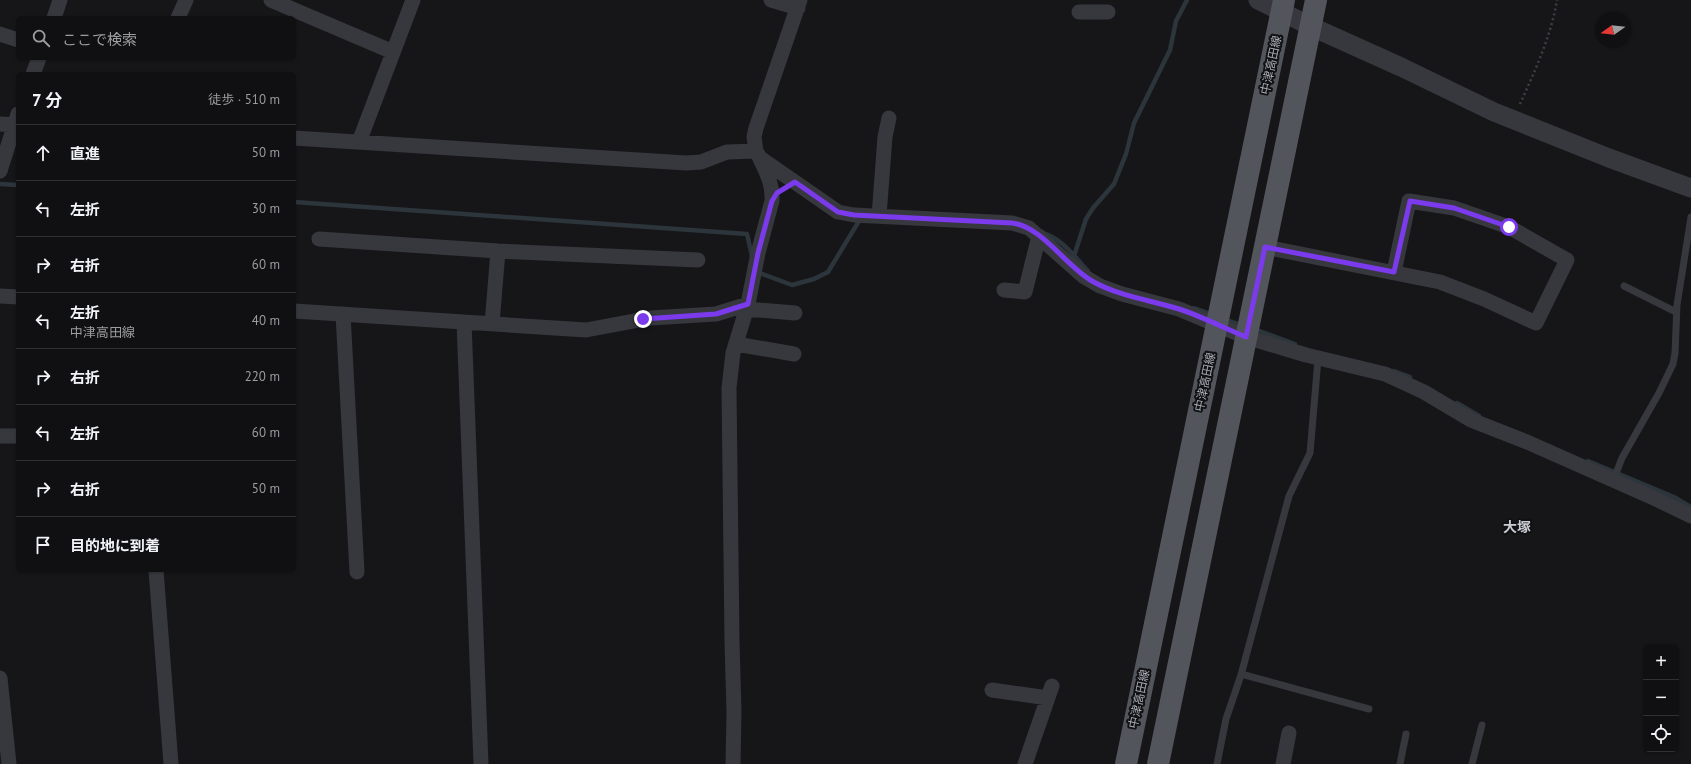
<!DOCTYPE html>
<html lang="ja">
<meta charset="utf-8">
<style>
:root{--surface:#101012;--page:#1e1e20;--text:#f1f3f6;--muted:#9c9d9f;--line:#303032}
body{margin:0;font-family:"PT Sans","Noto Sans JP",sans-serif;background:var(--page);color:var(--text)}
.controls{position:absolute;right:12px;bottom:12px;display:grid;overflow:hidden;border-radius:6px;box-shadow:0 1px 3px #0004}
.controls button{width:36px;height:36px;display:grid;place-items:center;padding:0;border:0;border-bottom:1px solid var(--line);background:var(--surface);color:var(--text);font:20px sans-serif}
.compass{position:absolute;left:1595px;top:12px;width:36px;height:36px;border-radius:50%;background:var(--surface);box-shadow:0 1px 3px #0004;rotate:255deg}
.stop{position:absolute;width:12px;height:12px;margin:-9px;border:3px solid #7c3aed;border-radius:50%;background:#fff}
.stop.end{background:#7c3aed;border-color:#fff;box-shadow:0 1px 4px #0008}
.list{margin:0;padding:0;list-style:none}
h2{display:flex;justify-content:space-between;align-items:center;height:52px;margin:0;padding:0 16px;font-size:17px}
h2 small{font-size:13px;font-weight:400;color:var(--muted)}
.list li{display:grid;grid-template-columns:26px 1fr auto;gap:12px;align-items:center;box-sizing:border-box;height:56px;padding:0 16px;border-top:1px solid var(--line)}
.list b{display:block;font-size:15px;white-space:nowrap}
.list p{margin:0;font-size:13px;white-space:nowrap;color:var(--muted)}
.list em{font-size:13px;font-style:normal;color:var(--muted)}
.icon{flex:none;width:22px;height:22px;fill:none;stroke:currentColor;stroke-width:2;stroke-linecap:round;stroke-linejoin:round}
.map{position:relative;flex:none;width:1691px;height:764px;overflow:hidden}
.search{position:absolute;background:var(--surface);box-shadow:0 1px 3px #0004;left:16px;top:16px;width:280px;height:44px;display:flex;align-items:center;gap:10px;box-sizing:border-box;padding:0 14px;border-radius:6px;color:var(--muted);font-size:15px}
.panel{position:absolute;background:var(--surface);box-shadow:0 1px 3px #0004;left:16px;top:72px;width:280px;height:500px;border-radius:6px}
.map>svg:first-child{display:block}
</style>
<div class="map">
<svg width="1691" height="764" viewBox="0 0 1691 764">
<rect width="100%" height="100%" fill="#161618"/>
<g fill="none" stroke-linecap="round" stroke-linejoin="round">
<path stroke="#2c353c" stroke-width="4.5" d="M0,184l18,1
M294,202l453,32 5,22
M1042,233c20,5 32,23 46,38
M1074,256l12,-37 7,-11 21,-24 12,-30 8,-31 36,-73 6,-29 11,-21
M757,272l35,13 22,-6 14,-7 31,-51 3,-1
M1194,308l20,7
M1224,319l20,7
M1254,329l41,15
M1394,371l16,6
M1457,403l22,13
M1588,461l86,36 17,10"/>
<path stroke="#3d3f44" stroke-width="2.5" stroke-dasharray="2 3" stroke-linecap="butt" d="M1520,104c15,-33 31,-68 37,-104"/>
<path stroke="#37383d" stroke-width="7" d="M1624,286l52,26
M1613,481l9,-23 37,-65 14,-29 2,-11 2,-48 14,-88
M1241,674l128,35
M1217,764l9,-45 15,-44 48,-179 21,-43 8,-94
M1400,764l6,-30
M1472,764l10,-39"/>
<path stroke="#37383d" stroke-width="15" d="M271,0l122,52
M771,0l27,8
M1079,12h29
M54,18l6,-18
M178,18l8,-18
M0,34l18,6
M33,74l6,-16
M0,124l18,1
M294,138l392,25 15,-1 26,-10 29,-1 4,7 78,54 16,3 158,8 17,5 54,48 17,10 22,8 57,15 67,28 60,18 79,19 39,18 47,28 56,22 131,58 33,16
M359,142l54,-142
M756,151l-2,-14 2,-9 44,-128
M0,171l18,-57
M879,216l6,-79 4,-19
M319,239l179,12 -6,73
M1265,247l175,35 44,17 52,24 31,-63 -58,-33 -55,-19 -45,-7 -15,71
M498,251l200,9
M1004,290l21,2 14,-56
M0,296l18,1
M746,309l49,4
M294,311l292,19 64,-12 66,-4 32,-10
M343,314l14,258
M464,322l17,442
M736,344l58,10
M0,436h18
M156,570l15,194
M0,678l9,86
M992,690l56,8
M733,764l1,-52 -2,-71 -3,-253 4,-35 15,-49 10,-51 14,-52c1,-16 -5,-28 -12,-42
M1025,764l27,-78
M1283,764l6,-31"/>
<path stroke="#37383d" stroke-width="19" d="M1258,0l52,26 91,41 93,45 115,46 82,30"/>
<path stroke="#53555c" stroke-width="22" d="M1126,764l158,-764
M1158,764l158,-764"/>
</g>
<g fill="none" stroke-linecap="round" stroke-linejoin="round">
<path stroke="#7c3aed" stroke-width="5" d="M643,319l73,-5 32,-10 10,-51 14,-52 5,-8 18,-11 43,30 16,3 158,8c29,3 54,43 80,58 26,15 58,19 87,28 22,7 45,19 67,28l19,-90 129,25 16,-71 44,7 55,19"/>
</g>
<g text-anchor="middle" stroke-width="4" stroke-linejoin="round" paint-order="stroke">
<g font-size="12" fill="#a8adb8" stroke="#111113">
<text transform="translate(1271 65) rotate(-78)" y="4">中津高田線</text>
<text transform="translate(1205 382) rotate(-78)" y="4">中津高田線</text>
<text transform="translate(1139 699) rotate(-78)" y="4">中津高田線</text>
</g>
<g font-size="14" font-weight="bold" fill="#c9ccd4" stroke="#111113">
<text x="1517" y="532">大塚</text>
</g>
</g>
</svg>
<div class="controls">
<button>+</button>
<button>−</button>
<button><svg class="icon" aria-label="locate" viewBox="0 0 24 24"><circle cx="12" cy="12" r="6"/><path d="M12 2v4M12 18v4M2 12h4M18 12h4"/></svg></button>
</div>
<svg class="compass" viewBox="-18 -18 36 36"><path d="M0-13l5 13h-10z" fill="#e53935"/><path d="M0 13l5-13h-10z" fill="#9c9d9f"/></svg>
<div class="stop" style="left:1509px;top:227px"></div>
<div class="stop end" style="left:643px;top:319px"></div>
<div class="search"><svg class="icon" aria-label="search" viewBox="0 0 24 24"><circle cx="10" cy="10" r="6"/><path d="M15 15l6 6"/></svg>ここで検索</div>
<section class="panel">
<h2>7 分<small>徒歩 · 510 m</small></h2>
<ul class="list">
<li><svg class="icon" aria-label="ahead" viewBox="0 0 24 24"><path d="M12 20V5M6 11l6-6 6 6"/></svg><div><b>直進</b></div><em>50 m</em></li>
<li><svg class="icon" aria-label="left" viewBox="0 0 24 24"><path d="M17 20v-9H6M10 6l-5 5 5 5"/></svg><div><b>左折</b></div><em>30 m</em></li>
<li><svg class="icon" aria-label="right" viewBox="0 0 24 24"><path d="M7 20v-9h11M14 6l5 5-5 5"/></svg><div><b>右折</b></div><em>60 m</em></li>
<li><svg class="icon" aria-label="left" viewBox="0 0 24 24"><path d="M17 20v-9H6M10 6l-5 5 5 5"/></svg><div><b>左折</b><p>中津高田線</p></div><em>40 m</em></li>
<li><svg class="icon" aria-label="right" viewBox="0 0 24 24"><path d="M7 20v-9h11M14 6l5 5-5 5"/></svg><div><b>右折</b></div><em>220 m</em></li>
<li><svg class="icon" aria-label="left" viewBox="0 0 24 24"><path d="M17 20v-9H6M10 6l-5 5 5 5"/></svg><div><b>左折</b></div><em>60 m</em></li>
<li><svg class="icon" aria-label="right" viewBox="0 0 24 24"><path d="M7 20v-9h11M14 6l5 5-5 5"/></svg><div><b>右折</b></div><em>50 m</em></li>
<li><svg class="icon" aria-label="arrive" viewBox="0 0 24 24"><path d="M6 21V4h12l-3 4 3 4H6"/></svg><div><b>目的地に到着</b></div></li>
</ul>
</section>
</div>
